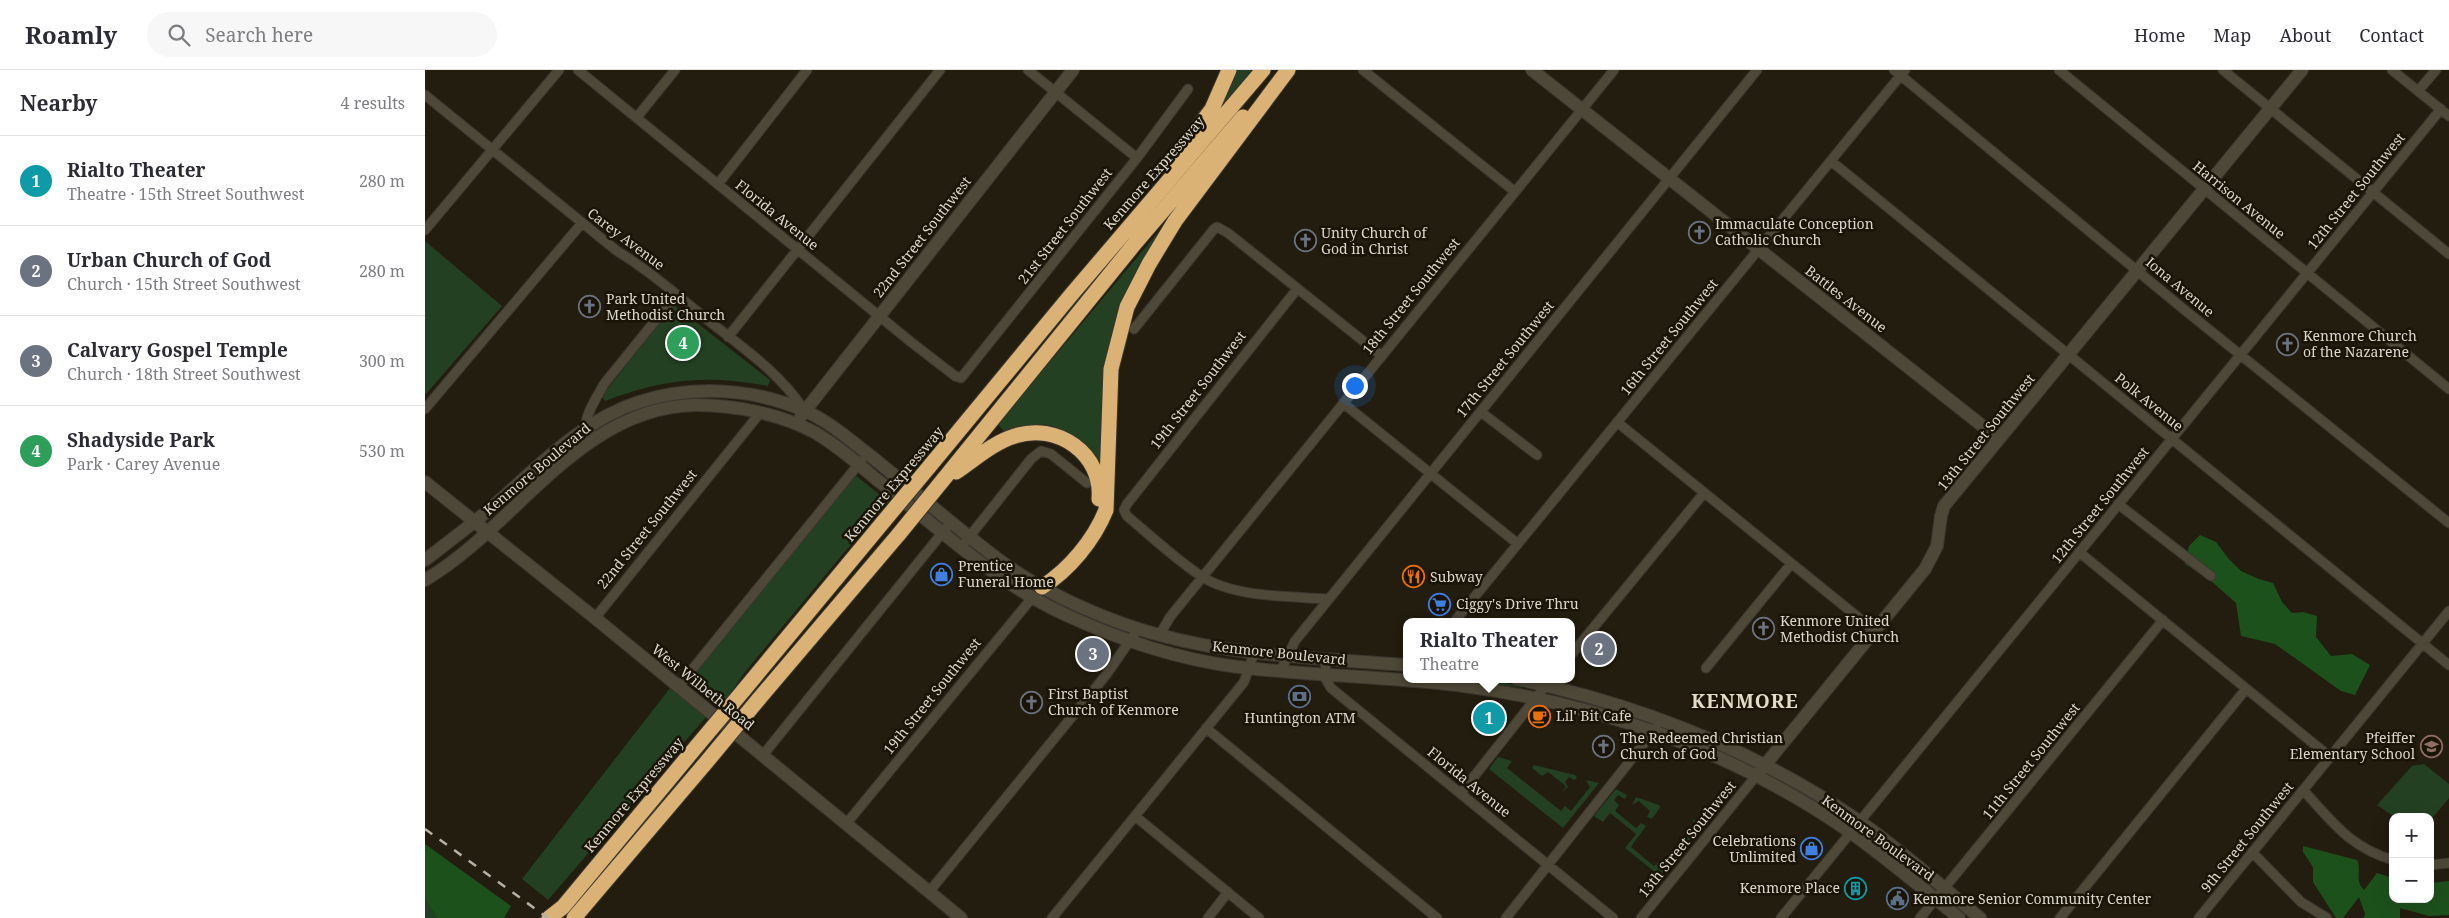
<!DOCTYPE html>
<meta charset="utf-8">
<style>
:root{--surface:#fff;--page:#f7f7f7;--text:#2b2b33;--muted:#7c7c81;--line:#e1e1e2;--accent:#85597c}
body{margin:0;font-family:"Noto Serif",serif;background:var(--page);color:var(--text)}
.controls{position:absolute;right:15px;bottom:15px;display:grid;overflow:hidden;border-radius:10px;box-shadow:0 5px 20px #0002}
.controls button{width:45px;height:45px;display:grid;place-items:center;padding:0;border:0;border-bottom:1px solid var(--line);background:var(--surface);color:var(--text);font:25px sans-serif}
.you{position:absolute;left:929px;top:315px;width:18px;height:18px;margin:-12px;border:4px solid #fff;border-radius:50%;background:#1a73e8;box-shadow:0 0 0 8px #1a73e833}
.badge{display:grid;place-items:center;width:32px;height:32px;border-radius:50%;background:var(--accent);color:#fff;font-size:16px;font-weight:700}
.pin{position:absolute;translate:-50% -50%;border:2px solid #fff;box-shadow:0 1px 5px #0006}
.popup{position:absolute;left:978px;top:548px;width:172px;height:65px;box-sizing:border-box;display:grid;place-content:center;border-radius:10px;background:var(--surface);filter:drop-shadow(0 1px 4px #0005);font-size:16px;white-space:nowrap;color:var(--muted)}
.popup b{font-size:19px;color:var(--text)}
.popup::after{content:'';position:absolute;left:50%;top:100%;margin-left:-10px;border:10px solid transparent;border-top-color:var(--surface)}
.list{margin:0;padding:0;list-style:none}
h2{display:flex;justify-content:space-between;align-items:center;height:65px;margin:0;padding:0 20px;font-size:21px}
h2 small{font-size:16px;font-weight:400;color:var(--muted)}
.list li{display:grid;grid-template-columns:32px 1fr auto;gap:15px;align-items:center;box-sizing:border-box;height:90px;padding:0 20px;border-top:1px solid var(--line)}
.list b{display:block;font-size:19px;white-space:nowrap}
.list p{margin:0;font-size:16px;white-space:nowrap;color:var(--muted)}
.list em{font-size:16px;font-style:normal;color:var(--muted)}
.icon{flex:none;width:28px;height:28px;fill:none;stroke:currentColor;stroke-width:2;stroke-linecap:round;stroke-linejoin:round}
.map{position:relative;flex:none;width:2024px;height:848px;overflow:hidden}
header{display:flex;align-items:center;gap:30px;box-sizing:border-box;height:70px;padding:0 25px;background:var(--surface);border-bottom:1px solid var(--line)}
header strong{font-size:24px}
nav{display:flex;gap:28px;margin-inline-start:auto;font-size:18px}
.search{width:350px;height:45px;background:var(--page);display:flex;align-items:center;gap:12px;box-sizing:border-box;padding:0 18px;border-radius:28px;color:var(--muted);font-size:19px}
main{display:flex}
aside{flex:1;background:var(--surface)}
.map>svg:first-child{display:block}
</style>
<header>
<strong>Roamly</strong>
<div class="search"><svg class="icon" aria-label="search" viewBox="0 0 24 24"><circle cx="10" cy="10" r="6"/><path d="M15 15l6 6"/></svg>Search here</div>
<nav><a>Home</a><a>Map</a><a>About</a><a>Contact</a></nav>
</header>
<main>
<aside>
<h2>Nearby<small>4 results</small></h2>
<ul class="list">
<li><span class="badge" style="background:#0f9aa8">1</span><div><b>Rialto Theater</b><p>Theatre · 15th Street Southwest</p></div><em>280 m</em></li>
<li><span class="badge" style="background:#6b7280">2</span><div><b>Urban Church of God</b><p>Church · 15th Street Southwest</p></div><em>280 m</em></li>
<li><span class="badge" style="background:#6b7280">3</span><div><b>Calvary Gospel Temple</b><p>Church · 18th Street Southwest</p></div><em>300 m</em></li>
<li><span class="badge" style="background:#2e9e5b">4</span><div><b>Shadyside Park</b><p>Park · Carey Avenue</p></div><em>530 m</em></li>
</ul>
</aside>
<div class="map">
<svg width="2024" height="848" viewBox="0 0 2024 848">
<rect width="100%" height="100%" fill="#221d0e"/>
<path fill="#234022" d="M811,0h16l-28,34 -3,-4 12,-21z
M734,161l3,3 -42,75 -16,164c-17,-22 -39,-53 -71,-48 -9,2 -18,6 -27,9l-8,-10z
M0,171l77,65 -76,88 -1,-1z
M249,235l96,75 -2,6c-60,-12 -106,-7 -163,15l-3,-5z
M430,405l34,27 -47,53 -97,117 -24,35 -33,-26z
M1037,609h19l41,7v2z
M245,618l36,29 -158,183 -26,-21z
M1073,687l14,4 -5,7 54,43 4,-5 6,5 19,-24 -4,-7 13,3 -36,45 -74,-59z
M1999,694l25,20v14l-19,23v-4h-35l-18,-12 35,-39z
M1109,695l41,10 2,3 -3,2 -5,-3 -4,5 3,5 -6,5 4,-6 -18,-14 -6,4 -10,-8z
M1191,719l11,6 -2,4 -7,-4 -4,5 5,5 -4,6 21,17 5,-5 5,3 -15,21 23,19 5,-5 6,4 31,-39 -4,-7 12,6 -43,52 -36,-29 11,-14 -26,-21 -7,9 -9,-6z
M1211,727l23,8 1,3 -8,11 -5,-2 3,-6 -11,-10 -7,4z
M1440,762l7,4 62,49 -3,3 -68,-54z
M0,829l1,1 11,18h-12z"/>
<path fill="#1d511c" d="M1775,465l16,7 12,16 13,13 18,8 14,4 9,19 10,11 11,-1 14,4 -1,21 15,19 21,-2 18,11 -15,30 -14,-4 -66,-47 -34,-8 -5,-33 -26,-23 -25,-16 4,-18z
M0,774l86,62 -7,12h-67l-12,-19z
M1878,776l54,14c5,10 -3,20 7,30l13,-17 16,5v21h37v-16l19,-2v34l-20,1 -29,-8v10h-36l1,-4 -6,-17 -16,21h-7l-23,-36v-15l-10,-15z"/>
<g fill="none" stroke-linecap="round" stroke-linejoin="round">
<defs>
<path id="street" d="M153,0l333,272 44,34 6,2 176,-220 51,-69
M603,0l109,88
M938,0l151,121
M1469,0l287,237 268,216
M1634,0l390,319
M1798,0l226,184
M1967,0l57,46
M1993,21l18,-21
M0,25l192,156c33,20 62,46 92,70 34,27 71,52 95,89
M212,47l38,-47
M1406,91l618,504
M293,114l89,-114
M0,160l134,-160
M872,219l-170,215 -3,6 3,6c24,20 48,43 74,60 33,22 89,20 127,23
M709,259l80,-100 3,-2 11,6 154,123
M303,267l212,-267
M918,333l175,141
M0,339l157,-186
M1056,342l56,43
M1192,352l258,209
M170,368c-2,-3 -6,-6 -8,-9 -5,-11 12,-35 17,-45l72,-89
M1693,434l93,72
M541,471l65,-82 10,-8 10,3 36,29
M1654,482l251,205
M170,548l165,-205
M1029,552l451,-552
M734,566l11,-19 444,-547
M1146,585l133,-162
M901,589l-1,19 6,10 282,230
M1281,598l85,-104
M856,600l14,-29 462,-571
M253,617l184,-227
M781,658l231,190
M338,685l188,-233
M1878,720c29,31 46,57 90,70
M1036,723l90,-114
M710,746l124,102
M421,754l186,-226
M1827,782l49,50 26,16
M2005,795l19,-2
M504,822l177,-217 32,-46
M627,848l192,-236 10,-29
M783,848l20,-26
M1081,848l150,-190
M1216,848l115,-142
M1356,848l660,-809
M1495,848l243,-298
M1635,848l186,-229
M1774,848l250,-307"/>
<path id="secondary" d="M1107,0l467,369
M376,346l272,-346
M0,412l170,136 366,300
M0,490c22,-17 45,-34 66,-52 46,-40 89,-87 148,-106 53,-17 113,-14 164,8 26,11 47,30 69,47 42,34 82,69 126,102 32,24 70,43 107,58 97,39 199,40 302,48
M0,510c92,-54 154,-173 271,-175 39,0 84,9 118,27 22,13 42,30 62,47 62,48 118,103 190,136 52,24 108,43 165,51 74,10 150,10 225,19 139,17 278,66 394,147 38,27 73,57 109,86
M1092,609c123,26 238,71 342,142 42,29 81,64 121,97
M1331,706l169,-207 12,-23 4,-30 3,-10 358,-436"/>
<path id="highway" d="M744,95l43,-56 17,-39
M504,397l142,-172 192,-225
M531,402c18,-12 38,-30 59,-36 42,-14 88,18 84,63
M518,410l193,-238 107,-125
M617,517c27,-17 52,-47 64,-77l5,-141 16,-62 22,-43 26,-43 113,-151
M318,621l141,-170
M333,630l141,-166
M124,848l14,-11 128,-154
M149,848l130,-153"/>
</defs>
<use href="#street" stroke="#3a352e" stroke-width="11"/>
<use href="#secondary" stroke="#3a352e" stroke-width="14"/>
<use href="#highway" stroke="#3a352e" stroke-width="17"/>
<use href="#street" stroke="#4e4838" stroke-width="9"/>
<use href="#secondary" stroke="#4e4838" stroke-width="12"/>
<use href="#highway" stroke="#dbb276" stroke-width="15"/>
<path stroke="#b5b1a7" stroke-width="2.5" stroke-dasharray="9 9" stroke-linecap="butt" d="M0,759l123,89"/>
<defs>
<path id="highway-bridge" d="M459,451l45,-54
M474,464l44,-54
M266,683l52,-62
M279,695l54,-65"/>
</defs>
<use href="#highway-bridge" stroke="#3a352e" stroke-width="17" stroke-linecap="butt"/>
<use href="#highway-bridge" stroke="#dbb276" stroke-width="15"/>
</g>
<defs>
<symbol id="church-ring" viewBox="-11 -11 22 22"><circle r="9.5" fill="#191406" stroke="#6b7280" stroke-width="1.5"/><path d="M-1.2-6h2.4v3.5h3.3v2.4h-3.3V6h-2.4V-.1h-3.3v-2.4h3.3Z" fill="#6b7280"/></symbol>
<symbol id="shop-ring" viewBox="-11 -11 22 22"><circle r="9.5" fill="#191406" stroke="#3f7fe0" stroke-width="1.5"/><path d="M-5-2.5h2.3a2.7 3.5 0 0 1 5.4 0H5L5.5 6h-11ZM-1.5-2.5h3a1.5 2.3 0 0 0-3 0Z" fill="#3f7fe0"/></symbol>
<symbol id="restaurant-ring" viewBox="-11 -11 22 22"><circle r="9.5" fill="#191406" stroke="#e8710a" stroke-width="1.5"/><path d="M-5-6h1v4h1v-4h1v4h1v-4h1v5L-1.5 .5V6h-2V.5L-5-1ZM5-6V6H3V1.5H1.5Q1.5-4 5-6Z" fill="#e8710a"/></symbol>
<symbol id="supermarket-ring" viewBox="-11 -11 22 22"><circle r="9.5" fill="#191406" stroke="#3f7fe0" stroke-width="1.5"/><path d="M-6-5.5h2.5l.6 2H6L4.5 2H-2.5L-4.4-4H-6ZM-1.5 3.2a1.3 1.3 0 1 0 .1 0ZM3 3.2a1.3 1.3 0 1 0 .1 0Z" fill="#3f7fe0"/></symbol>
<symbol id="bank-ring" viewBox="-11 -11 22 22"><circle r="9.5" fill="#191406" stroke="#5c6f8a" stroke-width="1.5"/><path d="M-6-4H6V4H-6ZM0-2.3a2.3 2.3 0 1 0 0 4.6a2.3 2.3 0 1 0 0-4.6Z" fill="#5c6f8a"/></symbol>
<symbol id="cafe-ring" viewBox="-11 -11 22 22"><circle r="9.5" fill="#191406" stroke="#e8710a" stroke-width="1.5"/><path d="M-5.5-4.5H6V0H3Q3 3.5 0 3.5H-2.5Q-5.5 3.5-5.5 0ZM3-3.2v2h1.7v-2ZM-6 4.5H4V6H-6Z" fill="#e8710a"/></symbol>
<symbol id="school-ring" viewBox="-11 -11 22 22"><circle r="9.5" fill="#191406" stroke="#8d6e63" stroke-width="1.5"/><path d="M0-5L7-2L0 1L-7-2ZM-4 1L0 2.5L4 1V4Q0 6-4 4Z" fill="#8d6e63"/></symbol>
<symbol id="building-ring" viewBox="-11 -11 22 22"><circle r="9.5" fill="#191406" stroke="#0f9aa8" stroke-width="1.5"/><path d="M-4-6H4V6H1V3H-1V6H-4ZM-2.5-4.3h1.7v1.8h-1.7ZM.8-4.3h1.7v1.8H.8ZM-2.5-1h1.7V.8h-1.7ZM.8-1h1.7V.8H.8Z" fill="#0f9aa8"/></symbol>
<symbol id="civic-ring" viewBox="-11 -11 22 22"><circle r="9.5" fill="#191406" stroke="#5c6f8a" stroke-width="1.5"/><path d="M-.6-6.5H3V-4.5H.6V-3L4-1V1h2V6H-6V1h2V-1L-.6-3ZM-1.2 2.5V6h2.4V2.5Z" fill="#5c6f8a"/></symbol>
</defs>
<g fill-rule="evenodd">
<use href="#church-ring" x="1262" y="150" width="25" height="25"/>
<use href="#church-ring" x="868" y="158" width="25" height="25"/>
<use href="#church-ring" x="152" y="224" width="25" height="25"/>
<use href="#church-ring" x="1850" y="262" width="25" height="25"/>
<use href="#shop-ring" x="504" y="492" width="25" height="25"/>
<use href="#restaurant-ring" x="976" y="494" width="25" height="25"/>
<use href="#supermarket-ring" x="1002" y="522" width="25" height="25"/>
<use href="#church-ring" x="1326" y="546" width="25" height="25"/>
<use href="#bank-ring" x="862" y="614" width="25" height="25"/>
<use href="#church-ring" x="594" y="620" width="25" height="25"/>
<use href="#cafe-ring" x="1102" y="634" width="25" height="25"/>
<use href="#church-ring" x="1166" y="664" width="25" height="25"/>
<use href="#school-ring" x="1994" y="664" width="25" height="25"/>
<use href="#shop-ring" x="1374" y="766" width="25" height="25"/>
<use href="#building-ring" x="1418" y="806" width="25" height="25"/>
<use href="#civic-ring" x="1460" y="816" width="25" height="25"/>
</g>
<g text-anchor="middle" stroke-width="5" stroke-linejoin="round" paint-order="stroke">
<g font-size="14" fill="#dcd8cf" stroke="#191406">
<text transform="translate(729 103) rotate(-49)" y="5">Kenmore Expressway</text>
<text transform="translate(1931 121) rotate(-51)" y="5">12th Street Southwest</text>
<text transform="translate(1814 130) rotate(39)" y="5">Harrison Avenue</text>
<text transform="translate(352 145) rotate(39)" y="5">Florida Avenue</text>
<text transform="translate(640 156) rotate(-52)" y="5">21st Street Southwest</text>
<text transform="translate(497 167) rotate(-52)" y="5">22nd Street Southwest</text>
<text transform="translate(201 169) rotate(37)" y="5">Carey Avenue</text>
<text transform="translate(1755 217) rotate(40)" y="5">Iona Avenue</text>
<text transform="translate(986 226) rotate(-51)" y="5">18th Street Southwest</text>
<text transform="translate(1421 229) rotate(38)" y="5">Battles Avenue</text>
<text transform="translate(1244 267) rotate(-51)" y="5">16th Street Southwest</text>
<text transform="translate(1080 289) rotate(-51)" y="5">17th Street Southwest</text>
<text transform="translate(773 320) rotate(-52)" y="5">19th Street Southwest</text>
<text transform="translate(1724 332) rotate(39)" y="5">Polk Avenue</text>
<text transform="translate(1561 362) rotate(-51)" y="5">13th Street Southwest</text>
<text transform="translate(112 399) rotate(-40)" y="5">Kenmore Boulevard</text>
<text transform="translate(469 414) rotate(-50)" y="5">Kenmore Expressway</text>
<text transform="translate(1675 435) rotate(-51)" y="5">12th Street Southwest</text>
<text transform="translate(222 459) rotate(-51)" y="5">22nd Street Southwest</text>
<text transform="translate(854 583) rotate(6)" y="5">Kenmore Boulevard</text>
<text transform="translate(278 617) rotate(39)" y="5">West Wilbeth Road</text>
<text transform="translate(507 626) rotate(-51)" y="5">19th Street Southwest</text>
<text transform="translate(1606 691) rotate(-51)" y="5">11th Street Southwest</text>
<text transform="translate(1044 712) rotate(39)" y="5">Florida Avenue</text>
<text transform="translate(209 725) rotate(-50)" y="5">Kenmore Expressway</text>
<text transform="translate(1822 767) rotate(-51)" y="5">9th Street Southwest</text>
<text transform="translate(1453 768) rotate(36)" y="5">Kenmore Boulevard</text>
<text transform="translate(1262 769) rotate(-51)" y="5">13th Street Southwest</text>
</g>
<g font-size="14" fill="#dcd8cf" stroke="#191406" text-anchor="start">
<text x="1290" y="159">Immaculate Conception<tspan x="1290" dy="16">Catholic Church</tspan></text>
<text x="896" y="168">Unity Church of<tspan x="896" dy="16">God in Christ</tspan></text>
<text x="181" y="234">Park United<tspan x="181" dy="16">Methodist Church</tspan></text>
<text x="1878" y="271">Kenmore Church<tspan x="1878" dy="16">of the Nazarene</tspan></text>
<text x="533" y="501">Prentice<tspan x="533" dy="16">Funeral Home</tspan></text>
<text x="1005" y="512">Subway</text>
<text x="1031" y="539">Ciggy's Drive Thru</text>
<text x="1355" y="556">Kenmore United<tspan x="1355" dy="16">Methodist Church</tspan></text>
<text x="623" y="629">First Baptist<tspan x="623" dy="16">Church of Kenmore</tspan></text>
<text x="1131" y="651">Lil' Bit Cafe</text>
<text x="875" y="653" text-anchor="middle">Huntington ATM</text>
<text x="1195" y="673">The Redeemed Christian<tspan x="1195" dy="16">Church of God</tspan></text>
<text x="1990" y="673" text-anchor="end">Pfeiffer<tspan x="1990" dy="16">Elementary School</tspan></text>
<text x="1371" y="776" text-anchor="end">Celebrations<tspan x="1371" dy="16">Unlimited</tspan></text>
<text x="1415" y="823" text-anchor="end">Kenmore Place</text>
<text x="1488" y="834">Kenmore Senior Community Center</text>
</g>
<g font-size="19" font-weight="bold" letter-spacing="1" fill="#e2dbc8" stroke="#191406">
<text x="1320" y="638">KENMORE</text>
</g>
</g>
</svg>
<div class="controls">
<button>+</button>
<button>−</button>
</div>
<div class="you"></div>
<div class="pin badge" style="left:1064px;top:648px;background:#0f9aa8">1</div>
<div class="popup"><b>Rialto Theater</b>Theatre</div>
<div class="pin badge" style="left:1174px;top:579px;background:#6b7280">2</div>
<div class="pin badge" style="left:668px;top:584px;background:#6b7280">3</div>
<div class="pin badge" style="left:258px;top:273px;background:#2e9e5b">4</div>
</div>
</main>
